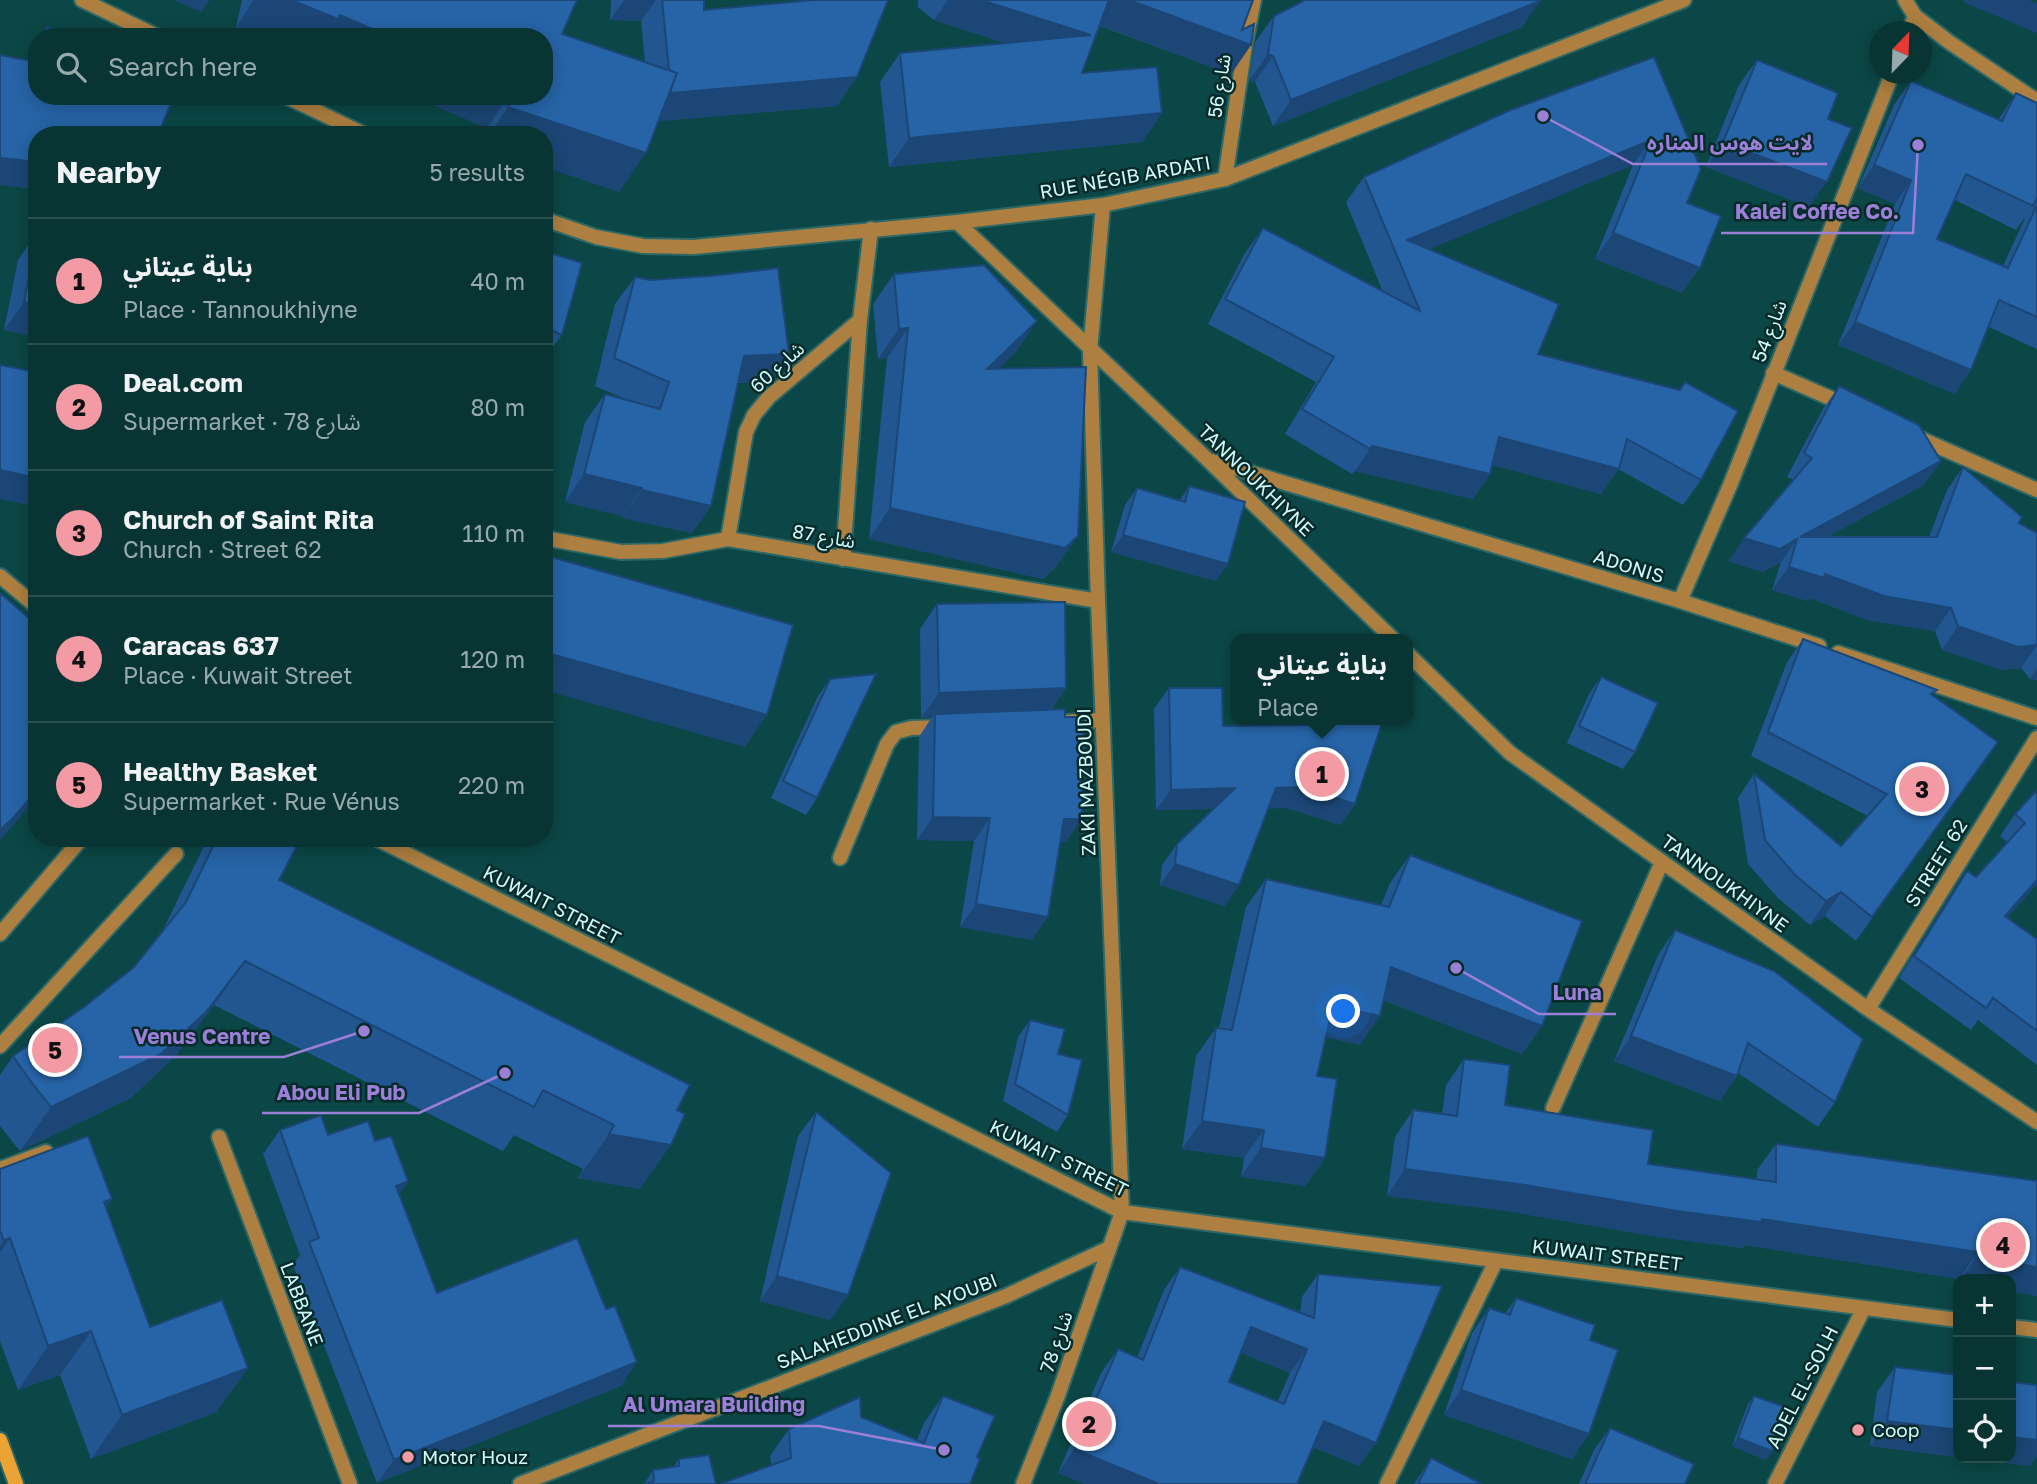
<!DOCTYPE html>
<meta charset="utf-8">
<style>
:root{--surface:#083534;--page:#113d3c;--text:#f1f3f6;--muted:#98abac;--line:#29504f;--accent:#f49aa4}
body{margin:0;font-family:"Golos Text","Noto Sans Arabic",sans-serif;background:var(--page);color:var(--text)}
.controls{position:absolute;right:21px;bottom:21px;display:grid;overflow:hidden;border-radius:14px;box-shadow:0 4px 18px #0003}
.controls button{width:63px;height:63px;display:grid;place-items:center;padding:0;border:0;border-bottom:2px solid var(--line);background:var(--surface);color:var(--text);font:35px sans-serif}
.compass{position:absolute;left:1869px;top:21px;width:63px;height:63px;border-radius:50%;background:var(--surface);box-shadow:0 4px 18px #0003;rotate:23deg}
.you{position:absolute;left:1344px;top:1012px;width:24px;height:24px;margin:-18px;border:5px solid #fff;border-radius:50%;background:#1a73e8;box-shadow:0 0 0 10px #1a73e833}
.badge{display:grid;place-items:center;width:46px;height:46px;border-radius:50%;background:var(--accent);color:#111;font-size:23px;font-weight:700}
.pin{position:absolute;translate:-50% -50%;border:4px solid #fff;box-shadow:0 2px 7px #0006}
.popup{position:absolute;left:1231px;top:634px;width:182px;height:91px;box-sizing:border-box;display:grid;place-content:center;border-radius:14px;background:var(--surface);filter:drop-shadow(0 2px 5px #0005);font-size:23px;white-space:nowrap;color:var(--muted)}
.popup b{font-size:26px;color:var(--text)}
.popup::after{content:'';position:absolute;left:50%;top:100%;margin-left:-14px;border:14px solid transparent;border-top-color:var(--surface)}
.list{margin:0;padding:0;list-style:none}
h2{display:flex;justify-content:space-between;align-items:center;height:91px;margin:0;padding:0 28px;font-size:30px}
h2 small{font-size:23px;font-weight:400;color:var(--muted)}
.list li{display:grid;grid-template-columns:46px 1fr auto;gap:21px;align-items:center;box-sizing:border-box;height:126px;padding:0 28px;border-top:2px solid var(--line)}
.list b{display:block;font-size:26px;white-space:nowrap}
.list p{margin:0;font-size:23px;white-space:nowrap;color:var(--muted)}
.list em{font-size:23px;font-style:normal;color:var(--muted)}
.icon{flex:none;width:38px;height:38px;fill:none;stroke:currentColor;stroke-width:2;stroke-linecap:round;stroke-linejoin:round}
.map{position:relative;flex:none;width:2037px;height:1484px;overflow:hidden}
.search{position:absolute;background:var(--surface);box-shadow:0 4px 18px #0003;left:28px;top:28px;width:525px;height:77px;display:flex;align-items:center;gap:18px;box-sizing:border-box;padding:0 24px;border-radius:28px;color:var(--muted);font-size:26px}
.panel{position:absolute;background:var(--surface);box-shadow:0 4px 18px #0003;left:28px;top:126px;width:525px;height:721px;border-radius:28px}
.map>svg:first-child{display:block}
</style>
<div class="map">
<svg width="2037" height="1484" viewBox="0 0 2037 1484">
<rect width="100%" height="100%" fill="#0b4746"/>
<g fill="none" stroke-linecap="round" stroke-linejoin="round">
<defs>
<path id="service" d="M1065,722l37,-2
M840,858l47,-114 9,-12 15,-4 33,-1
M0,1046l176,-192
M1553,1108l109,-246
M0,1169l46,-17
M1387,1484l109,-223"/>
<path id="minor" d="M1909,32l6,-16
M1225,179l21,-140 8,-39
M957,222l251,238 185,179
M1773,373l73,32
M1912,435l125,55
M1208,460l472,141 139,45
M544,538l77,14 42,-1 65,-12 370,62
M728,539l18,-107 8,-17 15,-18 91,-77
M843,559l17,-239 11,-91
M0,576l37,31
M1680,601l51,-118 161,-409
M1838,653l199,65
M1408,654l102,99 358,256 169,113
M375,838l747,374 836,108
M0,934l82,-96
M1868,1009l169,-271
M219,1137l131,347
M2011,1327l26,3
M520,1484l486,-188 103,-48
M1023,1484l34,-86 65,-186 -24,-611 -8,-250 13,-146
M1775,1484l89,-176"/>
<path id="tertiary" d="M82,0l77,37
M1905,0l10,16 34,26 88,59
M285,96l81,39
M544,219l52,18 47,9 51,1 263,-25 146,-17 122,-26 459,-179"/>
<path id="secondary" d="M0,1440l16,44"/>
</defs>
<use href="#service" stroke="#2e6866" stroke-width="18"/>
<use href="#minor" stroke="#2e6866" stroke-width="18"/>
<use href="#tertiary" stroke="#2e6866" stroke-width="18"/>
<use href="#secondary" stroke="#2e6866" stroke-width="18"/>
<use href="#service" stroke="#ad7f41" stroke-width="14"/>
<use href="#minor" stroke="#ad7f41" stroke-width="14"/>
<use href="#tertiary" stroke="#ad7f41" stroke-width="14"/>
<use href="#secondary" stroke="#eba333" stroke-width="14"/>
</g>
<path fill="#215690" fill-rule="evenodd" d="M242,0h335l-15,34 83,28 -4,-41 -31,-1 1,-20h93v10l153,67 -20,29 -179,15 -39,71 -75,-57h-59l2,-7 -74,-32h131l-308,-69z
M918,0h335l-11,30 9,15 -20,29 -131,-48 -18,47 80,40 -20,29 -253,25 -9,-85 20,-29 105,-10 -71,-23 -16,-13z
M1540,1l-18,26 -249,99 -18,-44 -6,-1 6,-39 19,-26z
M47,27l22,10h-29z
M37,41v148l-37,-4v-130l28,5 1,-8z
M1654,57l33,146 -5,90 -87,-34 38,-94 -205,84 110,105 141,36 6,-8 16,98 -18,25 -65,-36 -17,25 -109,-29 -2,9 -17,25 -118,-28 -3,3 -67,-40 31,-52 -108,-58 37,-71 18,-25 120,64 -37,-90 18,-25z
M1757,60l71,59 -19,88 -103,-40 33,-82z
M1911,81l87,39 18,-27 18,110 3,-4v150l-48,-22 -34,67 -117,-49 57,-141 -37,-16 36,-83zM1955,200l61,30 10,-14 -23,50 -66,-27z
M37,232v105l-33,-7 14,-70z
M544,251l18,84 -18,24z
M894,274l122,78 -18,17 58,198 -13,12 -174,-40 18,-181 -9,1 -5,-55z
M635,277l154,77 -19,27 -32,2 -27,123 -19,27 -70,-15 1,-2 -58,-14 20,-80 20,-28 23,6 -33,-14 20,-82z
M1839,386l85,99 -97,52h102l18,-47 16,-23 56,56 18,10v147l-7,-1 -9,-11 -19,2 -60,-20 -7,-19 -68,-11 -57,-22 -2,3 -36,-11 9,-28 -18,10 -35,-11 66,-81 -7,-3 36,-68z
M1189,486l27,95 -105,-29 14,-47 12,-17 43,12z
M937,604l129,84 -15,22 15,132h-6l-28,98 -72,-13 14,-86 -57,-1 2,-103 13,-20 -11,1 -1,-89z
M1803,639l130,56 65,47 -142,199 -31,-25 -15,9 -32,-27 -30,-34 -10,-66 16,-24 87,72 27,-30 -117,-60 36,-94z
M1601,677l34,75 -12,17 -56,-26 22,-49z
M830,679l-13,119 -11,17 -35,-17 47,-102z
M1169,688l54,38 80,-1 3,-5h65l-16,84 -15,21 -53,-17h-19l-43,98 -65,-21 2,-20 15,-21 36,-35 -57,1 -2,-101z
M2037,790v94l-30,34 30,21v126l-59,-45 -7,10 -72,-52 53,-85 15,-22 9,6 31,-35 -7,-6 15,-22z
M210,838h7l62,42 398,230 -37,79 -62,-11 5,-9 -69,-34 -11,16 -289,-146 -38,50 -45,43 -111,53 -20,-25v-51l13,-19 71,-49 50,-40 28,-35 41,-84z
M1410,855l132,171 -20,28 -139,-54 -23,45 -34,-8 -9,39 8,82 -20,28 -64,-9 3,-19 -62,-9 14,-93 20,-28h3l27,-121 20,-28 115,26 9,-22z
M1675,930l160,172 -17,25 -80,-54 -18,28 -106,-40 44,-106z
M1030,1020l28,34 10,61 -11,17 -54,-31 15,-64z
M1464,1059l41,46 143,59 109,16v-10l19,-26 261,37v115h-4l-22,-17h-52l-214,-34 -2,3 -84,-11 -152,-26 -120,-15 8,-59 18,-27 29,4 4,-29z
M816,1112l32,183 -18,25 -70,-19 38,-165z
M280,1130l95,11 33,40 -9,13 38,99 184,93 -244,97 -84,-218 7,-10 -37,-101z
M0,1169l112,30 -6,9 44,119 67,85 -126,47 -31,-84 -42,15 -18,-49z
M1180,1267l120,46 2,-16 16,-23 41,192 -46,-19 -16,37h-212l-27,-11 43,-100 17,-24 19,9 27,-68zM1241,1353l49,20 -12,28 -49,-19z
M1516,1298l74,42 -1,94 -17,25 -128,-44 28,-82 17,-25 16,6z
M1895,1367l63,8v82l-88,-11 7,-54z
M943,1396l34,61 -206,8 -1,-9 19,-27 72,-12 56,23 7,-17z
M1754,1396l18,55 -6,9 -34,-14 16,-42z
M1610,1428l75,56h-106l15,-34z
M1431,1458l51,26h-68z
M679,1459l37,25h-72l9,-14 21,-4z"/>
<path fill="#1b4675" d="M173,0h37l-9,12z
M254,0h37l49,15 51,22h-131l-24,-10z
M624,0h32l-15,21 -31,-1z
M948,0h33l110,35 -20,29 -137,-44z
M1107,0h22l122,45 -20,29 -140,-52z
M1964,0h65l8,3v30l-74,-31z
M1540,1l-18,26 -249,99 18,-26z
M1268,54l5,2 -18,26 -6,-1z
M857,77l-20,29 -186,16 20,-29z
M413,96h96l-22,32z
M508,107l138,46 -27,39 -75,-25v-32h-55z
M1162,113l-20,29 -253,25 20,-29z
M1651,140l-18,25 -234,97 8,-22z
M1723,142l104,40 -18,25 -103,-40z
M0,158l37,4v27l-37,-4z
M1874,165l37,15 -16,24 -37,-16z
M1613,233l87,35 -18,25 -87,-34z
M24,302l13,3v32l-33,-7z
M1037,321l-21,31 -50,48 21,-31z
M1855,322l116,48 -16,24 -117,-49z
M908,328l-21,30 -9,1 21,-30z
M789,354l-19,27 -45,2 19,-27z
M1499,437l120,32 -18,25 -120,-32z
M1372,446l118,28 -17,25 -118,-28z
M1941,461l-17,24 -132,71 8,-19z
M0,470l37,8v29l-37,-8z
M584,474l58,14 -19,28 -58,-14z
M642,490l69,16 -19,27 -70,-15z
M890,508l188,28 -22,31 -13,12 -174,-40z
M1123,535l105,29 -12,17 -105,-29z
M1744,538l53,1 -16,23 -18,10 -35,-11z
M1789,567l36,7 126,34 -16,23 -68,-11 -57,-22 -2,3 -36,-11z
M1958,626l79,19 -16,23 -19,2 -60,-20z
M544,652l223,63 -22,32 -201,-57z
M2037,669v11l-7,-1z
M1066,688l-17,25 -114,1 -3,3 -11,1 18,-25z
M1302,787l53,17 -15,21 -53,-17 -26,1 15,-21z
M1235,788l-15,21 -64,1 15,-20z
M37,790v8l-37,42v-10z
M933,817l57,1 -16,23 -57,-1z
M1064,819h18l-16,23h-18z
M1175,864l64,21 -14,21 -65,-21z
M2037,880v4l-48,54 16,-22z
M1841,892l-16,24 -15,9 16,-24z
M976,904l72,13 -16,23 -72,-13z
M245,961l-31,44 -38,50 -45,43 -111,53 31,-44z
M1391,967l151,59 -20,28 -151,-59z
M1333,1006l47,10 -20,29 -47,-11z
M1631,1036l106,40 -17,25 -106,-40z
M1202,1121l62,9 -20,28 -62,-9z
M609,1134l62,11 -31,44 -62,-11z
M1261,1148l64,10 -20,28 -64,-9z
M1405,1169l357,50 216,33 -19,27 -214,-34 -2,3 -84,-11 -152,-26 -120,-15z
M408,1181l-16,24 4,-19z
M112,1199l-31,44 23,-41z
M10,1238l-10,14v-6l4,-5z
M1976,1257l61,10v29l-26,-4v-13h-50z
M777,1276l71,19 -18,25 -70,-19z
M1251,1327l56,22 -17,24 -56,-23z
M91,1331l-31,44 -42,15 30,-44z
M637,1362l-16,24 -244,97 17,-23z
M248,1368l-31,44 -126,47 31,-44z
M1461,1390l128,44 -17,25 -128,-44z
M1324,1421l52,22 -17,23 -52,-22z
M1887,1421l71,9v27l-88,-11z
M2011,1437l26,3v16l-7,10 -66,-8h47z
M1738,1438l34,13 -6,9 -34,-14z
M1074,1449l85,35h-74l-27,-11z"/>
<path fill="#2664a7" stroke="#1b4675" stroke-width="2" fill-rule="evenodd" d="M291,0h286l-15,34 115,39 -31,80 -138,-46 4,-11h32v-59h-153l-51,-22 -2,4z
M662,0h42v10l109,-10h75l-31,77 -186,16v-4l6,-16 -8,-3z
M981,0h128l-27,73 75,-6 5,46 -253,25 -9,-85 191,-18z
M1129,0h124l-11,30 12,-6 -3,21z
M1305,0h234l1,1 -249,99 -18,-44 -5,-2 6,-38z
M47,27l22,10h-23z
M0,55l37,7v34h137l-16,39h-23l-10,-4v4h-88v27l-37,-4z
M1654,57l47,112 -14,34 34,13 -21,52 -87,-35 38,-93 -244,100 152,64 -21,50 142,36 5,-8 53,29 -37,69 -74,-41 -8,30 -120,-32 -9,37 -118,-28 -2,3 -68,-40 32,-52 -109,-58 38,-71 157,83 -56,-134 144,-66z
M1757,60l81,33 -10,26 24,9 -25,54 -104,-40z
M1911,81l91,40 14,-28 21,10v95l-4,8 -67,-32 -29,65 71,29 29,-63v112l-38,-17 -28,70 -116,-48 56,-142 -37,-15z
M226,131l18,4h-19z
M37,235v70l-13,-3z
M544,251l38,12 -20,72 -18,-8z
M984,265l53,56 -50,48 99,-2 -8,169 -13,12 -175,-40 18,-180 -9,1 -5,-55z
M778,268l11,86 -45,2 -33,150 -69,-16v-2l-58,-14 21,-80 55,15 9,-27 -55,-24 21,-81 15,3 60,-4z
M0,365l37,7v106l-37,-8z
M1839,386l80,39 22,36 -141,76h137l26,-70 59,50 -3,6 18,10v112l-19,2 -60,-21 -7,-18 -67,-12 -59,-22 -1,4 -35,-11 8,-28 -17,10 -36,-11 68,-80 -8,-5z
M1189,486l56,16 -17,62 -105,-29 14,-47 48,14z
M544,555l249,70 -26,90 -223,-63z
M0,593l37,32v165l-23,27 -14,13z
M1065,602l1,86 -127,5 -2,-89z
M1803,639l134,51 -6,4 67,48 -126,175 -31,-25 -15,9 -31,-26 -30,-35 -11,-66 87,72 46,-52 -119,-62z
M876,674l-59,124 -34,-17 47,-102z
M1601,677l57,26 -23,49 -56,-26z
M1169,688h53l1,38 88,-1 2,-5h58l11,3 -27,81 -53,-17 -26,1 -37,97 -64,-21 2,-20 58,-56 -64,2z
M1065,709v8h19l-2,102h-18l-16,98 -72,-13 14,-86 -57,-1 2,-103z
M2037,790v90l-32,36 32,23v92l-44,-33 -7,10 -72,-52 53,-85 9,6 49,-54 -10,-9z
M217,838h84l-22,42 411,205 -13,25 8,4 -14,31 -62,-11 5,-9 -71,-35 -9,17 -289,-146 -38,50 -46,43 -110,53 -22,-28 -16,-23 71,-49 50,-40 52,-65z
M1410,855l172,66 -40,105 -151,-59 -11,49 -47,-10 -16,70 20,3 -12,79 -64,-10 3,-18 -62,-9 14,-93 16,2 34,-151 123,28z
M1675,930l99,41 89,68 -28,63 -87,-59 -11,33 -106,-40z
M1030,1020l35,9 -7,25 24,6 -14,55 -53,-31z
M1464,1059l46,6 -5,40 148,25 -5,34 128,18v-38l261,37v86l-61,-10 2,-5 -216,-33 -1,3 -84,-11 -152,-26 -120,-16 8,-59 44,6z
M816,1112l75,61 -43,122 -71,-19z
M321,1115l7,20 40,-14 7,20 16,-5 17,45 -12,5 41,107 140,-55 29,71 9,-3 22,56 -243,98 -85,-218 10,-4 -39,-108z
M88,1136l24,63 -8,3 46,125 72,-27 26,68 -126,47 -31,-84 -43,15 -38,-108 -6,3 -4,-11v-61z
M1180,1267l134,51 4,-44 124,12 -66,157 -52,-22 -27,63h-138l-85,-35 44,-100 25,11zM1251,1327l56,22 -23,55 -55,-22z
M1516,1298l79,27 -5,15 28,10 -29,84 -128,-44 28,-82 21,7z
M1895,1367l63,8v55l-71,-9z
M2011,1382l26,3v55l-26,-3z
M943,1396l52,20 -18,41 3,2 -10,25h-250l71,-26 -2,-29 71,-32 1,20 63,26z
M1754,1396l34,12 -16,43 -34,-13z
M1610,1428l84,36 -9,20h-100z
M709,1455l7,29h-71l9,-3 -1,-11 26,-4v-7z
M1431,1458l51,26h-64z"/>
<g fill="#f49aa4" stroke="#082a2a" stroke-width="2.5">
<circle cx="1858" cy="1430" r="7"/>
<circle cx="408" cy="1457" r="7"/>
</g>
<g text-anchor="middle" stroke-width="5" stroke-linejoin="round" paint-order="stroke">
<g font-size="19" fill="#cdfcf9" stroke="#082a2a">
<text transform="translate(1219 86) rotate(-81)" y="7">شارع 56</text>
<text transform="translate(1125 177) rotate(-10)" y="7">RUE NÉGIB ARDATI</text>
<text transform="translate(1769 331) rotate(-69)" y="7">شارع 54</text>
<text transform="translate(777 367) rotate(-42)" y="7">شارع 60</text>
<text transform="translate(1256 480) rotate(44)" y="7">TANNOUKHIYNE</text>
<text transform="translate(824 536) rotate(10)" y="7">شارع 87</text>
<text transform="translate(1629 566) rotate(17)" y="7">ADONIS</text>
<text transform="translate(1086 782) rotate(-92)" y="7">ZAKI MAZBOUDI</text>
<text transform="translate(1936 863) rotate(-58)" y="7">STREET 62</text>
<text transform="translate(1725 883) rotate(36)" y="7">TANNOUKHIYNE</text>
<text transform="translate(552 905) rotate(27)" y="7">KUWAIT STREET</text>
<text transform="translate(1059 1158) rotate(26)" y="7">KUWAIT STREET</text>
<text transform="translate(1607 1255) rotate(7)" y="7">KUWAIT STREET</text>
<text transform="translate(302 1304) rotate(69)" y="7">LABBANE</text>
<text transform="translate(887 1321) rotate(-21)" y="7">SALAHEDDINE EL AYOUBI</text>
<text transform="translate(1056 1342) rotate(-71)" y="7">شارع 78</text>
<text transform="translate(1802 1387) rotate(-63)" y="7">ADEL EL-SOLH</text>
</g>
<g font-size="19" fill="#cdfcf9" stroke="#082a2a" text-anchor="start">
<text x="1872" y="1437">Coop</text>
<text x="422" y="1464">Motor Houz</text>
</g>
</g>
<path fill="none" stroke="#9c7fd6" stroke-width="2.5" d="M1543 116L1633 164H1827M1918 145L1913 233H1721M1456 968L1539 1014H1616M364 1031L284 1057H119M505 1073L419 1113H262M944 1450L819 1426H608"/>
<g fill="#9c7fd6" stroke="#082a2a" stroke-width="2.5">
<circle cx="1543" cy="116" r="7"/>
<circle cx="1918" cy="145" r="7"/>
<circle cx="1456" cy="968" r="7"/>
<circle cx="364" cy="1031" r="7"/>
<circle cx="505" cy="1073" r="7"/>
<circle cx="944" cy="1450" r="7"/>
</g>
<g font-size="21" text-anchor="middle" font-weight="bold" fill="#9c7fd6" stroke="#082a2a" stroke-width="5" stroke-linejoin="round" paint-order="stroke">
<text x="1730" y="150">لايت هوس المناره</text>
<text x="1817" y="219">Kalei Coffee Co.</text>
<text x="1577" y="1000">Luna</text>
<text x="202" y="1044">Venus Centre</text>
<text x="341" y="1100">Abou Eli Pub</text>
<text x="714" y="1412">Al Umara Building</text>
</g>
</svg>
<div class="controls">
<button>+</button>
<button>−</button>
<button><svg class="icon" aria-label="locate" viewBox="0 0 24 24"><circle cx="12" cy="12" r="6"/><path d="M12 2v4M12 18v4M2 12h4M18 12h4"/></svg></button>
</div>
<svg class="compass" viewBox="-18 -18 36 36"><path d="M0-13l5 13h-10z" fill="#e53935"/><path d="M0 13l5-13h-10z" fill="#98abac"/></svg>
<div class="you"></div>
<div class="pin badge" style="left:1322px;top:774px">1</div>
<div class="popup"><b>بناية عيتاني</b>Place</div>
<div class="pin badge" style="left:1089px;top:1424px">2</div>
<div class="pin badge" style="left:1922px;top:789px">3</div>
<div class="pin badge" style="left:2003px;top:1245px">4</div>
<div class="pin badge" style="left:55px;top:1050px">5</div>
<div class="search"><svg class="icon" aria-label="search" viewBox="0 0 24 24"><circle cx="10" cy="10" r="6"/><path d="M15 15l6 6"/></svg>Search here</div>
<section class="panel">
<h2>Nearby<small>5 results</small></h2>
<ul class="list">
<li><span class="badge">1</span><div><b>بناية عيتاني</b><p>Place · Tannoukhiyne</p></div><em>40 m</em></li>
<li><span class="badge">2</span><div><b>Deal.com</b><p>Supermarket · شارع 78</p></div><em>80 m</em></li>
<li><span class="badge">3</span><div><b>Church of Saint Rita</b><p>Church · Street 62</p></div><em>110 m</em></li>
<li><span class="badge">4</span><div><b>Caracas 637</b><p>Place · Kuwait Street</p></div><em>120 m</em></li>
<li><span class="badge">5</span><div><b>Healthy Basket</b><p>Supermarket · Rue Vénus</p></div><em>220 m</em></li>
</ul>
</section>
</div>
